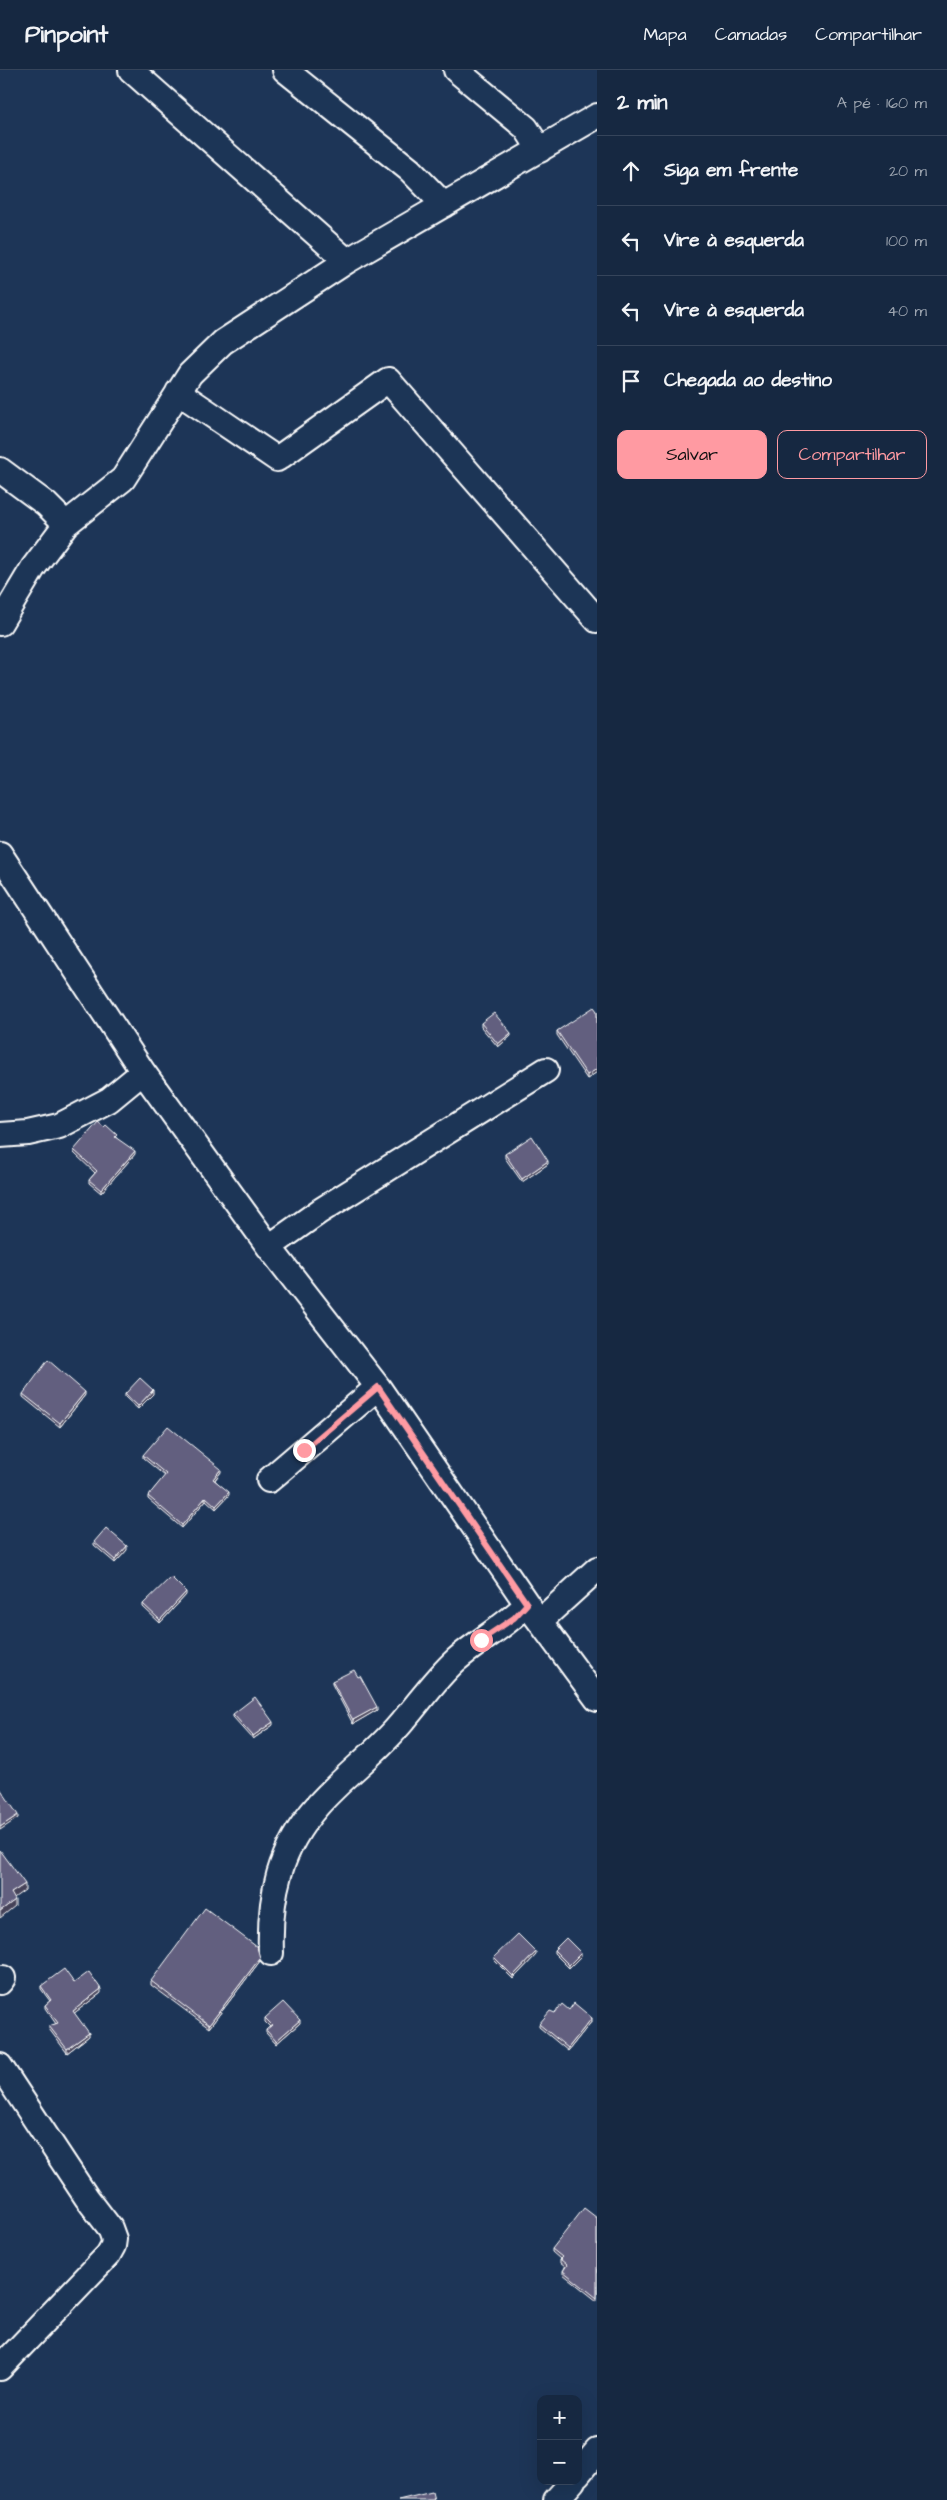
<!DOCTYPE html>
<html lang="pt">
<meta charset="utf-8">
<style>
:root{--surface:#162841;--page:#1f3048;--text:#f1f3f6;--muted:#9ea6b1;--line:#35445a;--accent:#ff9aa2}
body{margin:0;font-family:"Architects Daughter",sans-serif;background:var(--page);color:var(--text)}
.controls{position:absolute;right:15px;bottom:15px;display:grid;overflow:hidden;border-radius:10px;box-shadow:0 5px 20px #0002}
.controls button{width:45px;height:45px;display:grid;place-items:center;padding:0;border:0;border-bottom:1px solid var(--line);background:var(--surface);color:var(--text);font:25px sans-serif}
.stop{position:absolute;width:15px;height:15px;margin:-11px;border:4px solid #ff9aa2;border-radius:50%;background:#fff}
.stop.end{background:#ff9aa2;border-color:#fff;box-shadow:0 1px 5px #0008}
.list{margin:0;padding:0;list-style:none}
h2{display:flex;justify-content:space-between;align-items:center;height:65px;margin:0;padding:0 20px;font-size:21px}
h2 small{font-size:16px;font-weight:400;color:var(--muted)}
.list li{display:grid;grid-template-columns:32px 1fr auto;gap:15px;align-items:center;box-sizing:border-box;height:70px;padding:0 20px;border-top:1px solid var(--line)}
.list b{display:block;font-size:19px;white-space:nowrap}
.list em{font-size:16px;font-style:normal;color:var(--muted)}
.actions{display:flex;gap:10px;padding:15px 20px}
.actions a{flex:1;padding:11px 0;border:1px solid var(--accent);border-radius:10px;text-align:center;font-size:18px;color:var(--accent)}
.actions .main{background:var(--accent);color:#111}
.icon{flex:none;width:28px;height:28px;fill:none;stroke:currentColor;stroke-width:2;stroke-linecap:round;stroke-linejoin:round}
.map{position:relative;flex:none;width:597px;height:2430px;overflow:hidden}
header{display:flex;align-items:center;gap:30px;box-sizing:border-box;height:70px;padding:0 25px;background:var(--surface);border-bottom:1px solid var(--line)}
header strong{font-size:24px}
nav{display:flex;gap:28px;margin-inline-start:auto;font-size:18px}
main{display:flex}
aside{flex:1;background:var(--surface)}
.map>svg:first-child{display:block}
</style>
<header>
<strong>Pinpoint</strong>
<nav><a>Mapa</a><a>Camadas</a><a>Compartilhar</a></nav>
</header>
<main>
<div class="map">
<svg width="597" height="2430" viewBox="0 0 597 2430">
<rect width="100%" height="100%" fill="#1d3557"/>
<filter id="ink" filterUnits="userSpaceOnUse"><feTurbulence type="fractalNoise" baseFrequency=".02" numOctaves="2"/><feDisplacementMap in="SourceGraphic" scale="10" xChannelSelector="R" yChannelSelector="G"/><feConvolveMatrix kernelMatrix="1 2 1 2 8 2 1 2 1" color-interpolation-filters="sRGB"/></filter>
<g filter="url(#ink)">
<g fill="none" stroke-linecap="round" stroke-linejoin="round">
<defs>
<path id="minor" d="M131,0l216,191
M285,0l125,100 34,35
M456,0l70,58 14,22
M178,322l99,67 111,-79 209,240
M0,400l46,34 20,20
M0,553l33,-55 33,-44 57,-45 67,-105 33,-32 124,-81 250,-145
M0,784l143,218 126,175 109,140 149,217 70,95
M0,1065l28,-2 31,-7 50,-26 34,-28
M269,1177l51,-36 226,-141
M269,1410l109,-93
M540,1551l57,-52
M271,1883c-2,-57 8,-104 47,-148 24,-27 54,-49 78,-76 21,-23 37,-48 60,-69 23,-20 50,-34 71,-56
M0,1912l3,-4
M0,1996l87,132 23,30 4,11 -1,7 -5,9 -108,113
M578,2404l19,-23
M556,2430l17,-19"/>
</defs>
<use href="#minor" stroke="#fff" stroke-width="28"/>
<use href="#minor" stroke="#1d3557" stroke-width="24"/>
</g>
<path fill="#54526d" stroke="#fff" d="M597,941v61l-10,7 -30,-44v-4z
M481,953l30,13 -13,11 -17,-20z
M116,1068l19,16 -34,39 -12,-10v-3l6,-7 -21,-20v-3l43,-12z
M505,1084l43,10 -26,18 -17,-24z
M23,1324l62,1 -25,32 -37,-30z
M125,1324h28l-15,15 -13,-12z
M143,1385l78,17 -6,8 14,15 -13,14 -10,-9 -24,28 -34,-29v-3l17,-20 -22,-18z
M94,1472l33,8 -12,13 -21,-18z
M186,1525l-26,28 -17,-16v-3z
M358,1607l19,33 -24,14 -21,-40v-3z
M233,1644l40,11 -20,14 -20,-22z
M554,1880l27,6 -12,12 -15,-15z
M536,1885l-23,24 -19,-19v-3z
M260,1891l-51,67 -58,-43v-4z
M74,1913l27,10 -27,20 15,23 -22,17 -18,-24v-3l7,-2 -11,-16v-3l5,-4 -9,-12v-3z
M569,1940l23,11 -24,30 -29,-24v-3l16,-11z
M265,1948l35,5 -24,21 -10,-11v-3l4,-3 -5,-5z
M597,2148v83l-34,-27v-3l2,-4 -5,-4v-4l-8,-7v-3z"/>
<path fill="#454259" stroke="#fff" d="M511,963v3l-13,11v-3z
M597,999v3l-10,7v-4z
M135,1081v3l-34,39v-3z
M548,1091v3l-26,18v-3z
M153,1320v4l-15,15v-3z
M85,1322v3l-25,32v-4z
M221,1399v3l-8,10v-3z
M229,1422v3l-13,14v-3z
M206,1427v3l-24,28v-3z
M127,1476v4l-12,13v-3z
M186,1522v3l-26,28v-3z
M377,1637v3l-24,14v-4z
M273,1652v3l-20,14v-3z
M18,1745v3l-18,12v-3z
M25,1814v6l-14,10v-7z
M15,1830v6l-15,12v-7z
M536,1882v3l-23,24v-3z
M581,1883v3l-12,12v-3z
M260,1888v3l-51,67v-3z
M101,1919v4l-28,21v-3z
M592,1948v3l-24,30v-3z
M300,1950v3l-24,21v-3z
M89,1963v3l-22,17v-4z"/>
<path fill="#625f7f" stroke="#fff" d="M594,937l3,4v58l-10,6 -30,-44z
M494,943l17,20 -13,11 -17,-21z
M98,1052l6,5 2,-2 11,10 -2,2 20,14 -34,39 -12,-10 8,-9 -23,-21z
M532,1066l16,25 -26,18 -17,-25z
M48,1290l37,32 -25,31 -37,-29z
M140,1308l13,12 -15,16 -13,-12z
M168,1356l53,43 -8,10 16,13 -13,14 -10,-9 -24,28 -34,-29 18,-22 -23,-19z
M106,1458l21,18 -12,14 -21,-18z
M171,1507l15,15 -26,28 -17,-16z
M354,1600l4,7 2,-1 17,31 -24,13 -21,-39z
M255,1627l18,25 -20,14 -20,-22z
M0,1718l18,27 -18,12z
M0,1780l25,34 -14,9 4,7 -15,11z
M205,1838l52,39 3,11 -51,67 -58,-44z
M518,1864l18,18 -23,24 -19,-19z
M566,1868l15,15 -12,12 -15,-15z
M64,1899l10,14 15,-11 12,17 -28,22 16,22 -22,16 -18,-23 9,-3 -13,-18 6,-5 -10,-14z
M283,1932l17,18 -24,21 -10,-11 6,-5 -7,-7z
M574,1933l18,15 -24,30 -29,-24 11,-13 5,2 7,-9 7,6z
M584,2138l13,10v80l-34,-27 4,-6 -7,-6 2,-2 -10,-8z
M432,2422l2,8h-36z"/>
</g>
<g fill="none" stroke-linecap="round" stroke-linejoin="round" filter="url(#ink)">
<path stroke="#ff9aa2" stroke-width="6" d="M304,1380l74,-63 149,217 -13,14 -33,22"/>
</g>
</svg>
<div class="controls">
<button>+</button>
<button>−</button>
</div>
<div class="stop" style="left:481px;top:1570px"></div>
<div class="stop end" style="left:304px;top:1380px"></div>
</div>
<aside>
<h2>2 min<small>A pé · 160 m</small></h2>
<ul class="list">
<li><svg class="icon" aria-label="ahead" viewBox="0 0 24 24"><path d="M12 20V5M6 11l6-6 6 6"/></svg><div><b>Siga em frente</b></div><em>20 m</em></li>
<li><svg class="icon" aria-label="left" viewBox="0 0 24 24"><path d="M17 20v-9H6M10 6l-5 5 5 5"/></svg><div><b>Vire à esquerda</b></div><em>100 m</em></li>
<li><svg class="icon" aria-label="left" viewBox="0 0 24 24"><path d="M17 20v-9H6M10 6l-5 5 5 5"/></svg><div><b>Vire à esquerda</b></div><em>40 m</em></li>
<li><svg class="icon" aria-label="arrive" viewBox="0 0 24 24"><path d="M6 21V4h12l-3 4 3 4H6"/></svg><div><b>Chegada ao destino</b></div></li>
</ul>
<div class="actions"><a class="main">Salvar</a><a>Compartilhar</a></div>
</aside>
</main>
